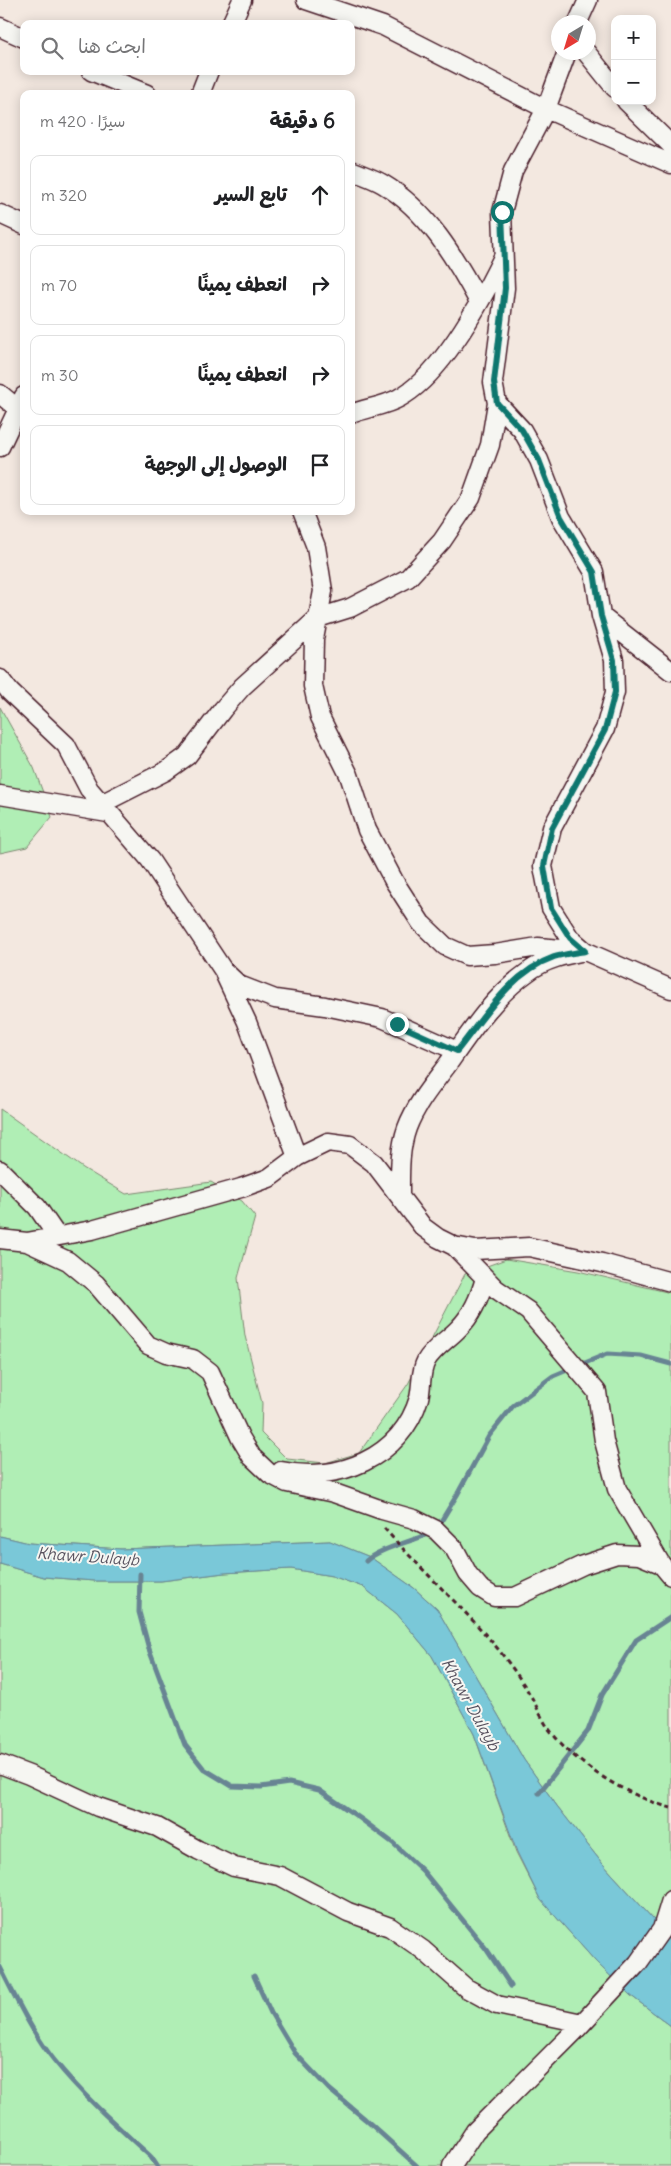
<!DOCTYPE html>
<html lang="ar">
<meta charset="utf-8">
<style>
:root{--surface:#fff;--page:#f6f6f6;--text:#202124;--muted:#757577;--line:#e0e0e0}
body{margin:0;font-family:Delius,"Playpen Sans Arabic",sans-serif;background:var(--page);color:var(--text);direction:rtl}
.controls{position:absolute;right:15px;top:15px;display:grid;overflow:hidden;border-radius:10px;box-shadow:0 2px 12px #0003}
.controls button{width:45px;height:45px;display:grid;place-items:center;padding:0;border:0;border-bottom:1px solid var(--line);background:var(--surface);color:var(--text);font:25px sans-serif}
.compass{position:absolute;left:551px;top:15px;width:45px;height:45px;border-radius:50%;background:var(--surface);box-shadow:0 2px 12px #0003;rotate:218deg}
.stop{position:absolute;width:15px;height:15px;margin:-11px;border:4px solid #0f766e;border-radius:50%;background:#fff}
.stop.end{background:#0f766e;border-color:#fff;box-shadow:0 1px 5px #0008}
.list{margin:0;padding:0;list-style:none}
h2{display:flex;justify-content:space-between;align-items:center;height:65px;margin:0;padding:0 20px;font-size:21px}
h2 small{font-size:16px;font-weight:400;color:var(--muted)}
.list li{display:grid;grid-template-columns:32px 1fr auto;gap:15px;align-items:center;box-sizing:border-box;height:80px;margin:0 10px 10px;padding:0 10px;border:1px solid var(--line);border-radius:10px}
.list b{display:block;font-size:19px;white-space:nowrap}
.list em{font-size:16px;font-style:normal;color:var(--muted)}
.icon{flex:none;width:28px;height:28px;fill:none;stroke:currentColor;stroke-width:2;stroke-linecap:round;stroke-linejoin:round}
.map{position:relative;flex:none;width:671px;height:2166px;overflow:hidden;direction:ltr}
.search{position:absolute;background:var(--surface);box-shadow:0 2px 12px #0003;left:20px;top:20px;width:335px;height:55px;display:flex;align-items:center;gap:12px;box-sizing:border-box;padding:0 18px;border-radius:10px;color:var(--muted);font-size:19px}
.panel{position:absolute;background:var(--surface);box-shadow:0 2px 12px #0003;left:20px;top:90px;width:335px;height:425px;border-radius:10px;direction:rtl}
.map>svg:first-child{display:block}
</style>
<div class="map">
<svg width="671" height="2166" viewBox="0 0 671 2166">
<rect width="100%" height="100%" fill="#f3e8e0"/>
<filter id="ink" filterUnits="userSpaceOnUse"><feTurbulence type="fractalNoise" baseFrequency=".02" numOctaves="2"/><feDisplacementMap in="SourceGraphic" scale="10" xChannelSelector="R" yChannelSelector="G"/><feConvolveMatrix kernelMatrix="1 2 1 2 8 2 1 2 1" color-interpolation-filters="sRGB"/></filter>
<g filter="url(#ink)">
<path fill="#b0eeb5" stroke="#7d8670" d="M0,707l34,61 18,49 -25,30 -27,6z
M0,1109l83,59 43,26 85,-12 31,19 13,16 -17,61 7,58 17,67 -1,30 26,26 38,4 34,-10 49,-69 57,-110 41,-15 72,12 93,22v650l-9,-14 -60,-66 -45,-57 -33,-46 -87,-151 -23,-21 -44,-31 -40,-16 -209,8 -92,-6 -29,-7z
M0,1564l44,13 50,4h67l63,-8 67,-4 41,7 31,11 34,27 35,42 42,78 42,118 24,47 56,63 34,33 41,31v140h-671z"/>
<path fill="#7ac8d8" stroke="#678493" d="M0,1536l29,7 92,6 209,-8 40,16 44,31 23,21 87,151 33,46 45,57 60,66 9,14v83l-41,-31 -34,-33 -56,-63 -23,-47 -43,-118 -42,-78 -35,-42 -34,-27 -31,-11 -41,-7 -67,4 -63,8h-67l-50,-4 -44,-13z"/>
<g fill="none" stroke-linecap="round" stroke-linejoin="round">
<path stroke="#678493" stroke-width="5" d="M580,1365l27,-11 34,2 30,8
M437,1528l20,-33 32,-59 24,-30 40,-30 19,-8
M366,1561c13,-13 46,-19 64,-28
M140,1574l-1,38 10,37 36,96 19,24 28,17 29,1 28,-4 30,7 42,29 32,24 30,28 64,79 24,36
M539,1793l49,-62 14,-36 34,-55 35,-23
M0,1967c15,30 33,67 54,93 29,36 63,66 97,97l6,9
M254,1976l17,37 24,40 34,36 36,30 52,47"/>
<defs>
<path id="street" d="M306,0l77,26 163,83 125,55
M578,22l10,-22
M231,24l11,-24
M0,27l24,11
M586,52l29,36
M91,71l56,23
M200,94l9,-23
M626,101l45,44
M351,170c11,5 22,8 32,14 44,26 73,75 96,118
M0,214l24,11
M0,394l17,14
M351,414c15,-6 34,-8 48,-16 43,-23 83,-98 104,-141
M0,447l24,-51
M302,511l14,36 7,44 -9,48 -1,47 7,31 29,58 18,55 27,51 27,42 24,23 22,10 28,-2 43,-7 47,4 86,38
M601,616l70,55
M0,679l10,13 56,53 23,44 61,71 73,110 16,15 36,14 50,7 57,12 75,33
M0,795l108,18
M101,804l65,-33 21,-15 36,-47 19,-22 76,-69 32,-10 58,-30 34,-37 29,-43 19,-53 7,-42
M225,975l22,47 50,135
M0,1170l37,37 20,29
M400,1196c0,-22 -1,-46 7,-68 9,-24 26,-44 41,-64 23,-33 47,-69 80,-92 17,-13 37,-17 57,-21l-15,-13 -19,-30 -8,-42 9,-38 53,-99 10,-37 -1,-32 -13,-44 -7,-44 -33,-55 -22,-57 -17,-30 -25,-27 -4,-21 12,-94 -3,-76 11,-41 33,-62 21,-57
M0,1239l27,3 41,19 28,23 52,61 18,8 27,6 17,13 30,65 12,20 18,17 17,9 47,10 48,17 32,9 22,11 18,18 14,26 12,14 14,9h21l68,-32 34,-11 22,1 22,9 10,12
M27,1242l65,-12 149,-42 28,-10 28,-21 31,-15 22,3 24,18 49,64 15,11 16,8 42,43 32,22 69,81 7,49 13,48 44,75
M454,1246l21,4 54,-3 73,16 69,19
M281,1471c57,12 120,-13 138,-73 3,-12 1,-26 7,-37 7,-13 23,-22 33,-33 14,-14 21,-31 26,-50
M0,1764l29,11 69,32 59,20 41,23 36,17 46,9 68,36 42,15 33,23 43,38 31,17 85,18
M452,2166l23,-35 99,-99 64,-69 24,-34 9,-29"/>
</defs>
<use href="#street" stroke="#4a1f2b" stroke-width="21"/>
<path stroke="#4a1f2b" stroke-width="3" stroke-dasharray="5 4" stroke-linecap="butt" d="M384,1528c37,42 79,79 114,121 11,14 22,29 31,44 7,11 12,25 20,36 27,37 79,67 122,79"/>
<use href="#street" stroke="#f6f6f2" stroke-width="18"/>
</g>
</g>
<g fill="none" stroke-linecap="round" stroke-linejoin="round" filter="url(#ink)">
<path stroke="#0f766e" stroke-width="6" d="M397,1024l60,27c27,-34 54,-79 97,-94 10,-3 21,-4 31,-6l-15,-13 -19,-30 -7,-42 8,-38 53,-98 10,-38 -1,-32 -13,-44 -7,-44 -33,-55 -22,-57 -17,-30 -25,-27 -3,-21 11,-94 -3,-76"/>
</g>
<g text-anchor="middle" stroke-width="4" stroke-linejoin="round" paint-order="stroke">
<g font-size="16" font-style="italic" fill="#58525f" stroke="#f6f6f2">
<text transform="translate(88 1556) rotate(4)" y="6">Khawr Dulayb</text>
<text transform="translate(471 1704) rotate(61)" y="6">Khawr Dulayb</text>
</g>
</g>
</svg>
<div class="controls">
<button>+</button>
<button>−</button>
</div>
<svg class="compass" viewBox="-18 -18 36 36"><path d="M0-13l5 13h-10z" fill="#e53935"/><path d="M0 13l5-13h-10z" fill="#757577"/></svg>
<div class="stop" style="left:502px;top:212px"></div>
<div class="stop end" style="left:397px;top:1024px"></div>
<div class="search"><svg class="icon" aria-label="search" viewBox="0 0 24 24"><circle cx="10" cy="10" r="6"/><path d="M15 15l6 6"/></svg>ابحث هنا</div>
<section class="panel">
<h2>6 دقيقة<small>سيرًا · 420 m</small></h2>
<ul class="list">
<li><svg class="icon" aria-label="ahead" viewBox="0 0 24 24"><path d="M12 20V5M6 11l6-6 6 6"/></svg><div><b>تابع السير</b></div><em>320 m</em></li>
<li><svg class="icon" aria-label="right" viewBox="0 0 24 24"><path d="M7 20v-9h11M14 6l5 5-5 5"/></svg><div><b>انعطف يمينًا</b></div><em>70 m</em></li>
<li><svg class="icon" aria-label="right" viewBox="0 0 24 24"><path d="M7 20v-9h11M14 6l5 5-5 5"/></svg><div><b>انعطف يمينًا</b></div><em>30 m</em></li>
<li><svg class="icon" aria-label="arrive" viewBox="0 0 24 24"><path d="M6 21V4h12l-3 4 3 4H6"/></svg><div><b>الوصول إلى الوجهة</b></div></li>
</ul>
</section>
</div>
